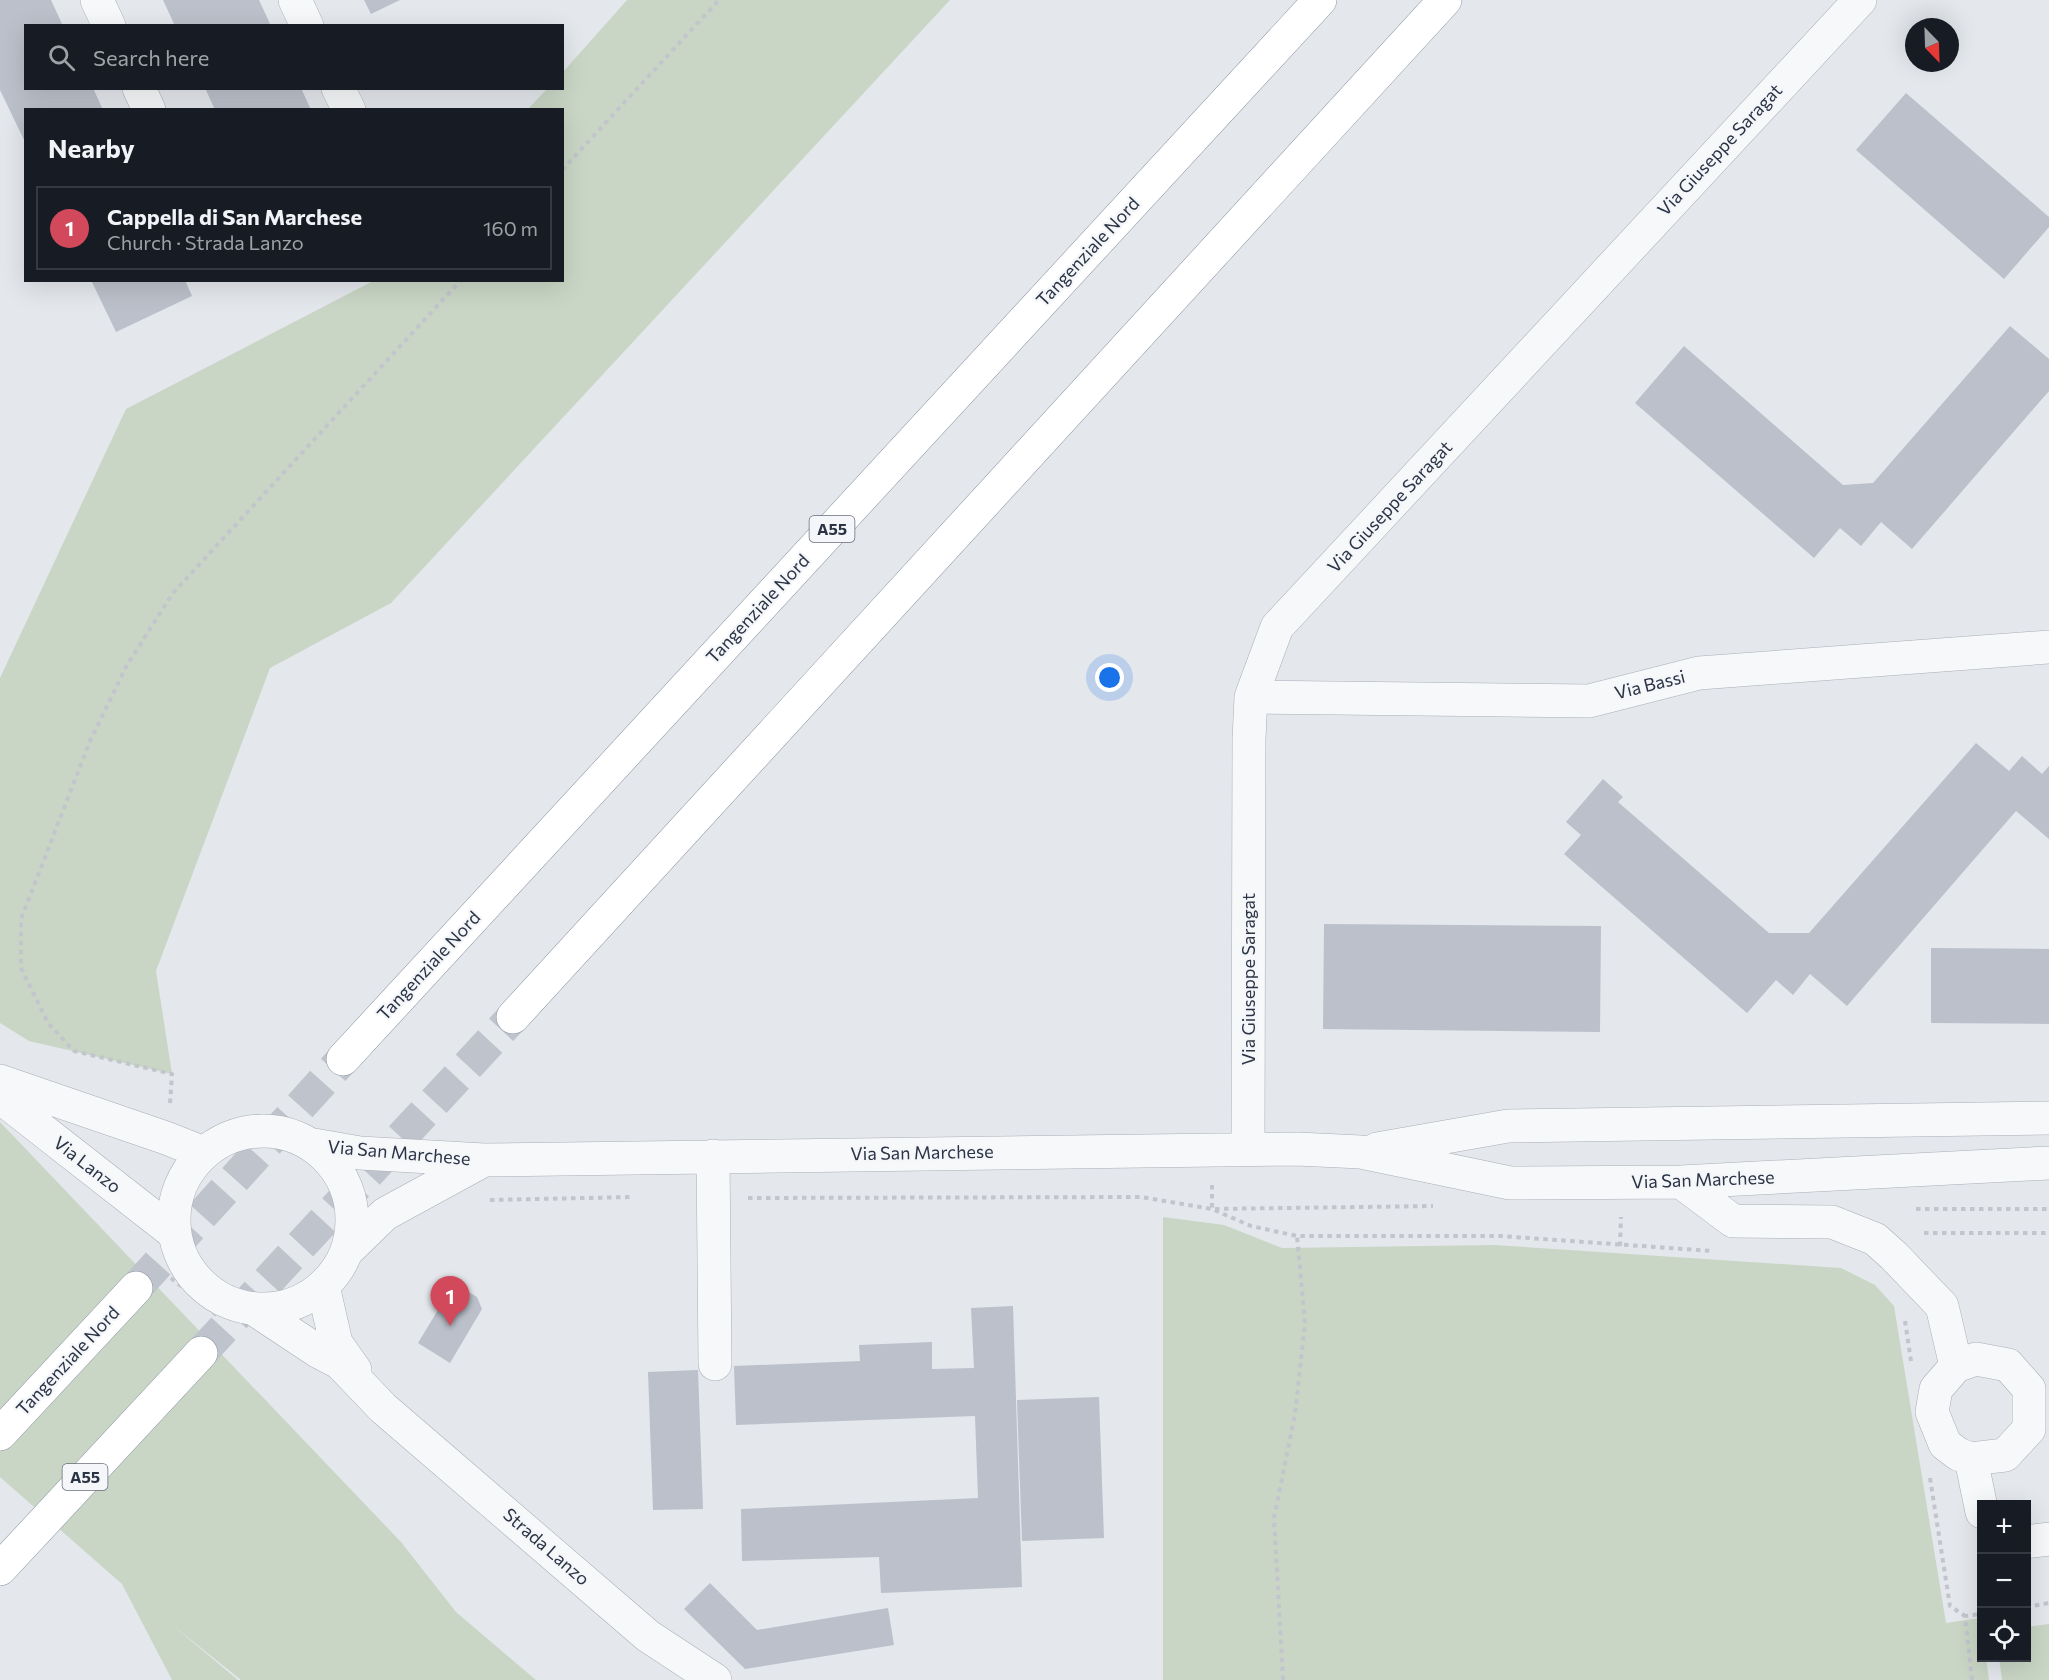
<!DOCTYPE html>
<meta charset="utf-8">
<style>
:root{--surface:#171b24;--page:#242831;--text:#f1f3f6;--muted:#9ea1a6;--line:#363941;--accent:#d1495b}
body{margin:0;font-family:Commissioner,sans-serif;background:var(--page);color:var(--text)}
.controls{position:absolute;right:18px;bottom:18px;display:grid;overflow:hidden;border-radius:0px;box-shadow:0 6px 24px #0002}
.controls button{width:54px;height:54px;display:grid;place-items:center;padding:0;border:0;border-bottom:2px solid var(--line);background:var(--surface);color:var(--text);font:30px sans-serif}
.compass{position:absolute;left:1905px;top:18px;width:54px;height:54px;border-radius:50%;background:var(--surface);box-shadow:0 6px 24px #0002;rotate:157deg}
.you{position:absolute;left:1110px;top:678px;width:21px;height:21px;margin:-15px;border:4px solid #fff;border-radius:50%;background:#1a73e8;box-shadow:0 0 0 9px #1a73e833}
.badge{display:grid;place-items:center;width:39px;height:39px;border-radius:50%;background:var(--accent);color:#fff;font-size:20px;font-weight:700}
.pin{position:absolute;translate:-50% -50px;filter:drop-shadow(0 2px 3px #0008)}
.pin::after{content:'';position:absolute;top:32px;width:21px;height:18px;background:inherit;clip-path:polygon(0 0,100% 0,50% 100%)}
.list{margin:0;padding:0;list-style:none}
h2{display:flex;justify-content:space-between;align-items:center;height:78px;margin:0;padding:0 24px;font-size:26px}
h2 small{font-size:20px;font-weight:400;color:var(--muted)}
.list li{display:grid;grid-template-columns:39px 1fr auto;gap:18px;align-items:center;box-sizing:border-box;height:84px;margin:0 12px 12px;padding:0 12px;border:2px solid var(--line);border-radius:0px}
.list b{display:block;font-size:22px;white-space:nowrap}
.list p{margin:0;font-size:20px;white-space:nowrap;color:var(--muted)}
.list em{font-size:20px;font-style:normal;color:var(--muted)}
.icon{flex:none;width:33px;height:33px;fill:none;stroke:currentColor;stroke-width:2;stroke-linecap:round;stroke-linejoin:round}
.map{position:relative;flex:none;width:2049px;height:1680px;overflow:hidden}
.search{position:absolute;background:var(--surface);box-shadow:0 6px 24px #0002;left:24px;top:24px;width:540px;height:66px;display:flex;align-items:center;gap:15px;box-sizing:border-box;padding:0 21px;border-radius:0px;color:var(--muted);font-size:22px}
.panel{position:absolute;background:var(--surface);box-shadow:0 6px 24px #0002;left:24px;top:108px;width:540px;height:174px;border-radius:0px}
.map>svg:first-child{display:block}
</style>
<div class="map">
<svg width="2049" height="1680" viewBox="0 0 2049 1680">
<rect width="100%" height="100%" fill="#e4e7ec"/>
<path fill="#c9d6c5" d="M627,0h323l-559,603 -121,65 -114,303 16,103 -143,-33 -29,-18v-345l126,-269 247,-128 189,-1v-170l-34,-1 19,-20 15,-1 1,-16z
M0,1122l401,420 55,70 80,68h-295l-71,-57 68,57h-66l-50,-96 -122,-107z
M1163,1217l61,8 58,23 213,-3 346,23 34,17 19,21 52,317 34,-5 2,40h4l3,22h-826z
M2049,1624v56h-47l-3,-22h27l1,-31z"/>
<path fill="#bbc0ca" d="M0,0h51l12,26h-37v62h67l10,22h-77v34l-26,-54z
M163,0h96l12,26h-96z
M364,0h36l-29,14z
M205,88h96l10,22h-96z
M1906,93l143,124v10l-45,52 -148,-129z
M91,280h94l7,16 -76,36z
M2010,326l39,33v32l-137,158 -31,-27 -20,24 -21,-18 -26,30 -179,-155 49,-57 159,139 30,-2z
M1976,743l33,28 13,-15 20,18 7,-8v73l-33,-28 -169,195 -37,-32 -17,21 -17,-15 -29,33 -183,-159 17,-19 -15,-13 37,-43 20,18 -5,5 151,131h40z
M1324,924l277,2 -1,106 -277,-3z
M1931,948l118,1v75l-118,-1z
M457,1289l8,1 12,7 5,12 -32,54 -32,-20 32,-53z
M1013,1306l9,281 -141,6 -2,-36 -137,4 -1,-52 237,-11 -3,-82 -239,9 -2,-59 126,-5 -1,-16 73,-3v27l42,-1 -3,-60z
M698,1370l5,139 -50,1 -5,-138z
M1099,1397l5,141 -82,3 -5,-141z
M710,1583l47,47 131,-22 6,37 -149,24 -61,-60z"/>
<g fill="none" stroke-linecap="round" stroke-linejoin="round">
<path stroke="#bfc3cb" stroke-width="33" stroke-dasharray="33 16" stroke-linecap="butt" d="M136,1288l207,-229
M201,1353l312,-336"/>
<defs>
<path id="minor" d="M97,0l12,26
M295,0l12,26
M139,88l10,22
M338,88l11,22
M1251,697l338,4 110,-28 350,-26
M0,1081l166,57 38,15
M0,1097l174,136
M174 1220a89 89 0 1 1 178 0a89 89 0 1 1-178 0Z
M314,1145l46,8 124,7 813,-11 64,3 149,31 171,-1 368,-19
M1248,1148l1,-409 2,-42 26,-70 583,-627
M1377,1149l131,-23 541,-8
M713,1156l2,208
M1681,1182l52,39 99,1 43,17 19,17 48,50 14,60
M348,1250l37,-36 99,-54
M323,1286l13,57 19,27
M254,1309l65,43 21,11 43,45 265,228 67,44
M1976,1359l32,6 21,24v40l-24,26 -34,4 -13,-5 -13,-10 -13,-32 4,-23 20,-23z
M1971,1459l11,53
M2026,1542l23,-3"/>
<path id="highway" d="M513,1017l932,-1017
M343,1059l977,-1059
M0,1434l136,-146
M0,1569l201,-216"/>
</defs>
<use href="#minor" stroke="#a9aeb7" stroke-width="34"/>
<use href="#highway" stroke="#8b94a3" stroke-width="34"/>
<path stroke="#c2c5cb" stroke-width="4" stroke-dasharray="4.5 4.5" stroke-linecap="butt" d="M562,170l157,-170
M170,1103l2,-29 -98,-23 -26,-28 -27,-55v-49l69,-178 37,-76 46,-72 288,-313
M1212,1185v24l39,17 46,10h203l212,15
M748,1198l393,-1 71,12 221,-3
M490,1200l143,-3
M1916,1209h133
M1924,1233h125
M1620,1246l1,-29
M171,1278l48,39
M1905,1321l6,40
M1930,1478l20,128 15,10
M2026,1607l23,-4
M1283,1680l-9,-162 21,-104 10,-91 -8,-87
M1972,1680l-7,-64 17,-2"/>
<use href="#minor" stroke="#f7f8fa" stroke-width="33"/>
<use href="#highway" stroke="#fff" stroke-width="33"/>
</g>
<g text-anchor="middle" stroke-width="4.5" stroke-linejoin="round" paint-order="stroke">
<g fill="#f4f6f9" stroke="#676e7b" stroke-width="1.5">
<rect x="809.5" y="516" width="45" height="26" rx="4.5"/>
<rect x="62.5" y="1464" width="45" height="26" rx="4.5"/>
</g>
<g font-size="16" font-weight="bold" fill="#2b3445">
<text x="832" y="535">A55</text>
<text x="85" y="1483">A55</text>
</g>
<g font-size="18" fill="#2b3445" stroke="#f4f6f9">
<text transform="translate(1720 150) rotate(-47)" y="6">Via Giuseppe Saragat</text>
<text transform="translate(1088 252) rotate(-47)" y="6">Tangenziale Nord</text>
<text transform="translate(1390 507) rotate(-47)" y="6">Via Giuseppe Saragat</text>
<text transform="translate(758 609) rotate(-47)" y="6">Tangenziale Nord</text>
<text transform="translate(1650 685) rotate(-14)" y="6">Via Bassi</text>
<text transform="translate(429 966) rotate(-47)" y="6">Tangenziale Nord</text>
<text transform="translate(1249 979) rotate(-90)" y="6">Via Giuseppe Saragat</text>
<text transform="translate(399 1153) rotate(5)" y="6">Via San Marchese</text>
<text transform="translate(922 1153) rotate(-1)" y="6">Via San Marchese</text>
<text transform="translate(87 1165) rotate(38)" y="6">Via Lanzo</text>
<text transform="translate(1703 1180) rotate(-2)" y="6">Via San Marchese</text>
<text transform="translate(68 1361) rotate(-47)" y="6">Tangenziale Nord</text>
<text transform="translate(546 1547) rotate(41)" y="6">Strada Lanzo</text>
</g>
</g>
</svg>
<div class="controls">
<button>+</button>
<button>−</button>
<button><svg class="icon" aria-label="locate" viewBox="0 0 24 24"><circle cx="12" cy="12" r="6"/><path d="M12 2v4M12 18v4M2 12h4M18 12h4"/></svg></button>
</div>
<svg class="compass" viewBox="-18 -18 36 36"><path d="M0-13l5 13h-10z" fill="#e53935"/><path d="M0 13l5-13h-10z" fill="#9ea1a6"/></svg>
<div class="you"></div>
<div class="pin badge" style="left:450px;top:1326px">1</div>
<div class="search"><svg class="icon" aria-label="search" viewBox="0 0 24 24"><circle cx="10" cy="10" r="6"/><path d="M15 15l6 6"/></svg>Search here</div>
<section class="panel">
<h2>Nearby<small></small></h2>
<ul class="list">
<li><span class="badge">1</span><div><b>Cappella di San Marchese</b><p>Church · Strada Lanzo</p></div><em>160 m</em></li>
</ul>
</section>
</div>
